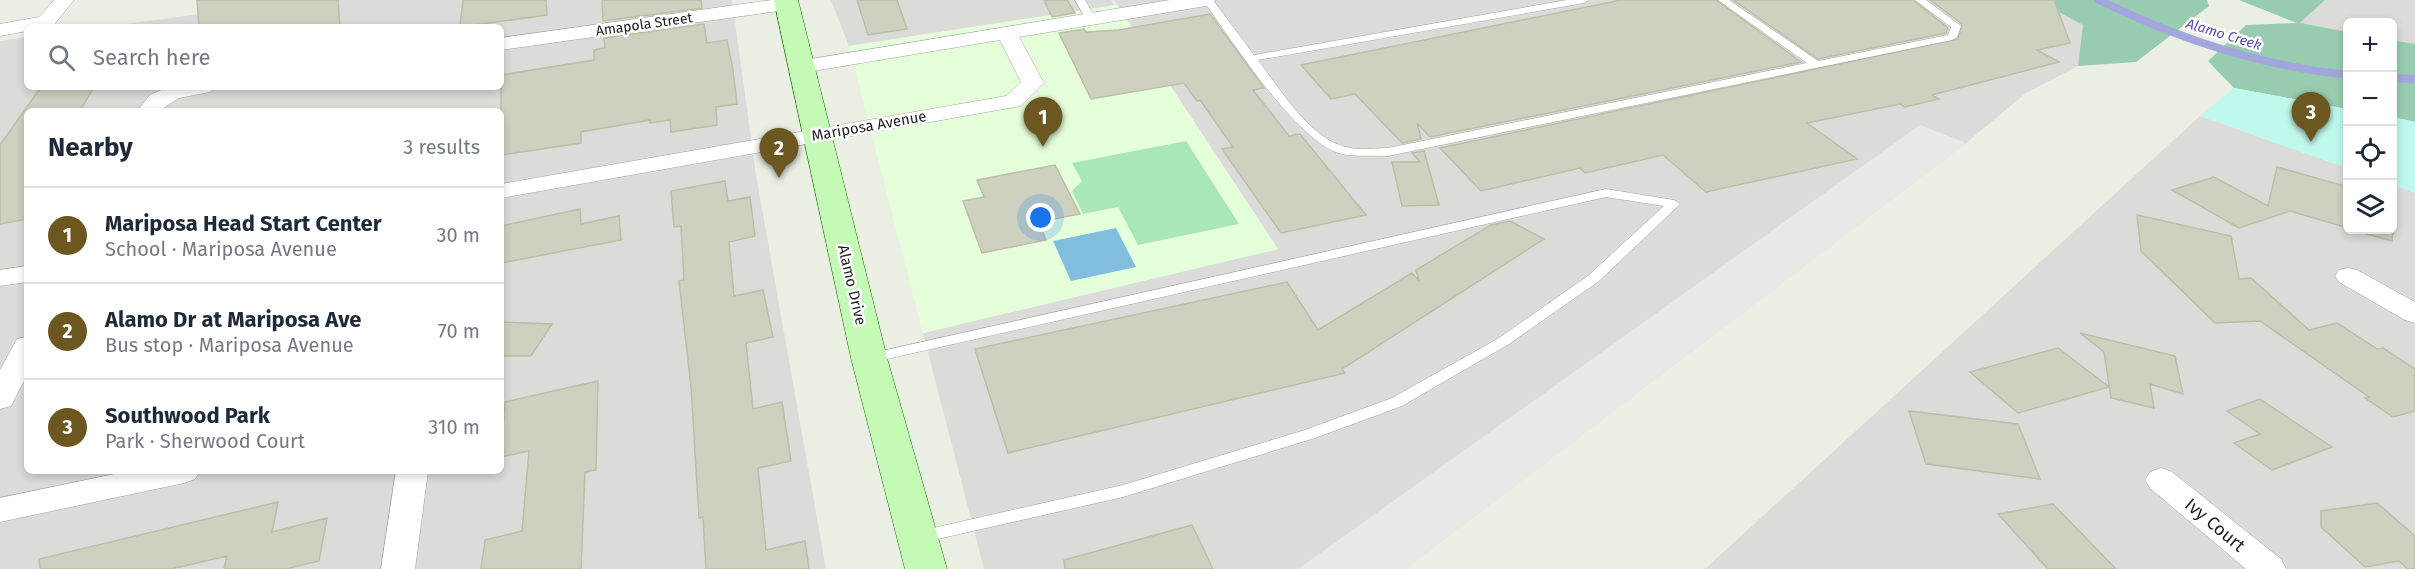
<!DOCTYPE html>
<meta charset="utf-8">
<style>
:root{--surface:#fff;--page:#f2f2f3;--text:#1f2937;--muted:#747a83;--line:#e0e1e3;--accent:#6b571f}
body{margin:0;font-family:"Fira Sans",sans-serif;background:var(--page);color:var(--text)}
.controls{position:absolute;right:18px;top:18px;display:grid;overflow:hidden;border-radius:9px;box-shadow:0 3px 9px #0003}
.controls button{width:54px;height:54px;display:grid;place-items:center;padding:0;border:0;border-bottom:2px solid var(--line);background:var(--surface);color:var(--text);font:30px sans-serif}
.you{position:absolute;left:1041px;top:218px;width:21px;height:21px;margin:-15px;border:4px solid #fff;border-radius:50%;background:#1a73e8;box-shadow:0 0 0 9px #1a73e833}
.badge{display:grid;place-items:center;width:39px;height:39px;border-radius:50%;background:var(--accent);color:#fff;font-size:20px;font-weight:700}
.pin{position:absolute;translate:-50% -50px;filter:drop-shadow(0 2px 3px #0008)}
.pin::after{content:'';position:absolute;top:32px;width:21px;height:18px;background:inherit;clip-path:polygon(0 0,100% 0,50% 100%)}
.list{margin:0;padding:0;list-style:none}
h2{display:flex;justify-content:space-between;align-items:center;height:78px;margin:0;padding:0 24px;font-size:26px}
h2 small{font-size:20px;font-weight:400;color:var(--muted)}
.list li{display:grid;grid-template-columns:39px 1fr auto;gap:18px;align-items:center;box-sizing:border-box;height:96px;padding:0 24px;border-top:2px solid var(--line)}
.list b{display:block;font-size:22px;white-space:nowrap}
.list p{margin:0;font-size:20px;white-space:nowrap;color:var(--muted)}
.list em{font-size:20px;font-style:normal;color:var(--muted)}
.icon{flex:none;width:33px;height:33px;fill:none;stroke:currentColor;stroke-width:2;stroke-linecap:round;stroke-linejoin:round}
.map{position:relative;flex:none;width:2415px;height:569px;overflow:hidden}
.search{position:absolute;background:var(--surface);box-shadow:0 3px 9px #0003;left:24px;top:24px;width:480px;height:66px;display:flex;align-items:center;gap:15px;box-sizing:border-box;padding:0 21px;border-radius:9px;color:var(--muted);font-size:22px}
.panel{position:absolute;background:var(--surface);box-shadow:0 3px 9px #0003;left:24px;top:108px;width:480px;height:366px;border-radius:9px}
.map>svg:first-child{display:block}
</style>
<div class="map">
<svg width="2415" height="569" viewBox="0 0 2415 569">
<rect width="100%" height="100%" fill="#eaeee3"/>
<path fill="#dbdbda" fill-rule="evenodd" d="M305,0h427l24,175 70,394h-826v-528l27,-4v50h474v-60h-398zM27,111h474v360h-474z
M831,0h280l3,5 -265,41z
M1114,0h922l47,25 -5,41 -52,27 -60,50 -561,426h-421l-61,-236 355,-84z
M2325,0h90v44l-22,-4 -1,-18h-44l-1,10 -48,-8z
M2200,116l147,52 1,62h44l1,-46 22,9v376h-710z"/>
<path fill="#e5ffdb" d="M1117,5l161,244 -355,84 -74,-287z"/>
<path fill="#a8e8b7" d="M1186,141l53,83 -101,21 -20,-38 -35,7 -11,-23 10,-10 -10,-18z"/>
<path fill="#97cdae" d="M2036,0h171l2,6 -73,56 -58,4 5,-41z
M2239,0h86l-25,23 47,9v77l-113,-21 -26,-27 38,-36 51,-2z
M2392,40l23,4v78l-22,-5z"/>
<path fill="#bff9ed" d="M2234,88l113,21v59l-147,-52z
M2393,117l22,5v71l-22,-9z"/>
<path fill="#81bedd" d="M1116,228l20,39 -65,14 -18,-40z"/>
<path fill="#e9e9e9" d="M1920,125l46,18 -561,426h-107z"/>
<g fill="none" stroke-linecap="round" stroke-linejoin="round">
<path stroke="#a3a6dc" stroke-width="8" d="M2099,0c79,39 161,66 249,75
M2392,78l23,1"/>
</g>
<path fill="#ced1c0" stroke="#bbbfa5" stroke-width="1.5" d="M197,0h141l2,27h-141z
M463,0h83l1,15 -87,12z
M602,0h99l1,8 -99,13z
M857,0h40l10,29 -39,6z
M1044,0h23l8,13 -23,4z
M1621,0h95l85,62 -371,75 -13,-14 4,16 -19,4 -47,-49 -24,5 -30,-34z
M1733,0h180l35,28 -2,5 -128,26z
M1930,0h124l16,43 -33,7 22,12 -127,33 7,4 -34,8 -5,-3 -93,19 50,36 -151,33 -43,-37 -78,18 -5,-5 -99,23 -41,-43 518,-109 4,-15z
M1210,14l54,74 -11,2 36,46 11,-2 66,81 -85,18 -59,-84 11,-2 -33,-47 -3,1 -13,-18 -93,16 -32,-66 25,-4 2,3 32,-2z
M704,24l3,19 20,-3 6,30 4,34 -21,3 1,18 -46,7 -1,-12 -20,3v-3l-69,12v11l-80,12v-80l93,-15v-10l11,-2 -1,-10z
M41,87h53l-14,24h-53v108l-27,5v-79z
M1424,151l15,54 -37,1 -10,-44h28l-8,-9z
M1055,165l25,49 -42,8 8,18 -64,13 -19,-52 21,-4 -7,-17z
M2277,167l71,20v41l-58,-17 -51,17 -67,-38 42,-13 54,29z
M725,181l3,20 22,-4 5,39 -26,6 5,54 29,-6 10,47 -27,6 7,66 29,-7 9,59 -33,7 8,82 39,-9 4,28h-103l-3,-52 -4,1 -8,-131 -12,-106 5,-1 -3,-54 -7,1 -3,-36z
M2392,200l4,1 -4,40 -39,-11h39z
M580,209l1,15 38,-8 2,24 -120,23v-37z
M2137,215l94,21 8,43 12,-1 58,52 28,-7 40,26 6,-1 32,21v42l-22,6 -28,-19 4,-1 -109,-76 -45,2 -74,-72z
M1510,221l34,18 -202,130 3,4 -337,80 -33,-104 312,-67 31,48 94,-57 7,8 -3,-11 75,-45z
M501,322l51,2 -21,32h-30z
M2080,333l95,23 8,38 -33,-10 4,24 -43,-10 -7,-46z
M2058,348l51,39 -91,26 -48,-41z
M598,381l-2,89 -11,2 -4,97h-100l4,-29 37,-9 7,-80 -28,6 4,-55z
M2260,399l72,48 -60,23 -38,-27 26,-9 -33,-23z
M1909,411l109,13 22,55 -114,-15z
M278,502l-6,30 55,-14 -8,43 -33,8h-62l3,-13 -56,13h-131l-1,-10z
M2377,503l38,33v33h-7l-9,-8 -34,6 -44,-40v-16z
M2053,504l63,65h-68l-50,-55z
M1192,525l21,44h-148l-1,-9z"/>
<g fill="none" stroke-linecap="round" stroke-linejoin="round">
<defs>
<path id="service" d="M1075,0h10l11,19 -1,2h-8z
M1203,0h10l41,55 313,-55h22l-5,3 -326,57c21,28 52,79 88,87 13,4 29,1 42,1l419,-85 -89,-63h11l89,61 130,-26 3,-8 -36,-27h11l35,26 -4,11 -5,3 -564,116c-14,-1 -32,1 -46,-2 -44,-10 -111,-115 -139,-154z
M1606,189l68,11 6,4 -81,77 -90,63 -107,62 -87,32 -192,59 -203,46 -6,-1 -2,-5 2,-5 6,-1 203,-46 182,-55 87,-32 107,-60 90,-63 75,-69 -58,-9 -737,166 -7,-5 2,-3z"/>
<path id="minor" d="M54,0h20l-21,26 -26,1v4l-27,5v-12l39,-7z
M772,0h21l3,4 -3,4 -7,2 -285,40v-12z
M1170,0h46l-10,6 -187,31 25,46 -23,23 -520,92v-14l505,-88 15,-14 -21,-42 -199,33 -8,-1 -3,-5 3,-5z
M169,87h44l-3,5 -31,6 -20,13h-22l13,-16z
M27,266v16l-27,4v-16z
M2348,268l9,2 58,32v21l-10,-3 -66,-38 -4,-6 4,-6z
M27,337v38l-16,31 -11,3v-39l17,-31z
M2161,468l11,4 109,87 5,10h-40l-96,-81 -5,-8 5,-8z
M129,471h71l-5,8 -11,4 -184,39v-24z
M396,471h32l-13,98h-34z"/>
<path id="secondary" d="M774,0h24l89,358 60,211h-42l-54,-211z"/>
</defs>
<use href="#service" stroke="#a4a4a4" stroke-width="1"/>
<use href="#minor" stroke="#a4a4a4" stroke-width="1"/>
<use href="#secondary" stroke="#197206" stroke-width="1"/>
<use href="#service" fill="#fff" fill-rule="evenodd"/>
<use href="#minor" fill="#fff" fill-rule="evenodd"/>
<use href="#secondary" fill="#c5f9b6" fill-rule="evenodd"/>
</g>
<g text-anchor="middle" stroke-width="5" stroke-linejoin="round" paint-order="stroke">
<g font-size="14" fill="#1d1d1d" stroke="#fff">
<text transform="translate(644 24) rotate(-8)" y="5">Amapola Street</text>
</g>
<g font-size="14" font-style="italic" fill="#5f4aab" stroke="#fff">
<text transform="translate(2224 34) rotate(17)" y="5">Alamo Creek</text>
</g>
<g font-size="15" fill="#1d1d1d" stroke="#fff">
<text transform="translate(869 126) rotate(-10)" y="5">Mariposa Avenue</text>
<text transform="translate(852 285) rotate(77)" y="5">Alamo Drive</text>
</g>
<g font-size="18" fill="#1d1d1d" stroke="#fff">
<text transform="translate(2215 525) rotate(40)" y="6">Ivy Court</text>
</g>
</g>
</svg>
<div class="controls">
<button>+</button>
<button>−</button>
<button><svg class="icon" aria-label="locate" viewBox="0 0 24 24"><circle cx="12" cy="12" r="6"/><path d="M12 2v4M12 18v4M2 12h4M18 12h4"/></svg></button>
<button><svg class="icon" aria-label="layers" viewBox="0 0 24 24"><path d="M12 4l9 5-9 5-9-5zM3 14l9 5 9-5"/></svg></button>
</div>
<div class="you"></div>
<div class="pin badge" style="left:1043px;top:147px">1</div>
<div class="pin badge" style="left:779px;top:178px">2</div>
<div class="pin badge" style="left:2311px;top:142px">3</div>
<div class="search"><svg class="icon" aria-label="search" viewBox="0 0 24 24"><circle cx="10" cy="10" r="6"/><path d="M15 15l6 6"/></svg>Search here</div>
<section class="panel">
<h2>Nearby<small>3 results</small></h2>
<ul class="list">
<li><span class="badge">1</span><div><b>Mariposa Head Start Center</b><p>School · Mariposa Avenue</p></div><em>30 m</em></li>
<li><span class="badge">2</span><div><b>Alamo Dr at Mariposa Ave</b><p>Bus stop · Mariposa Avenue</p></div><em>70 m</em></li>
<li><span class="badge">3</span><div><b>Southwood Park</b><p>Park · Sherwood Court</p></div><em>310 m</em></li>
</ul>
</section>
</div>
